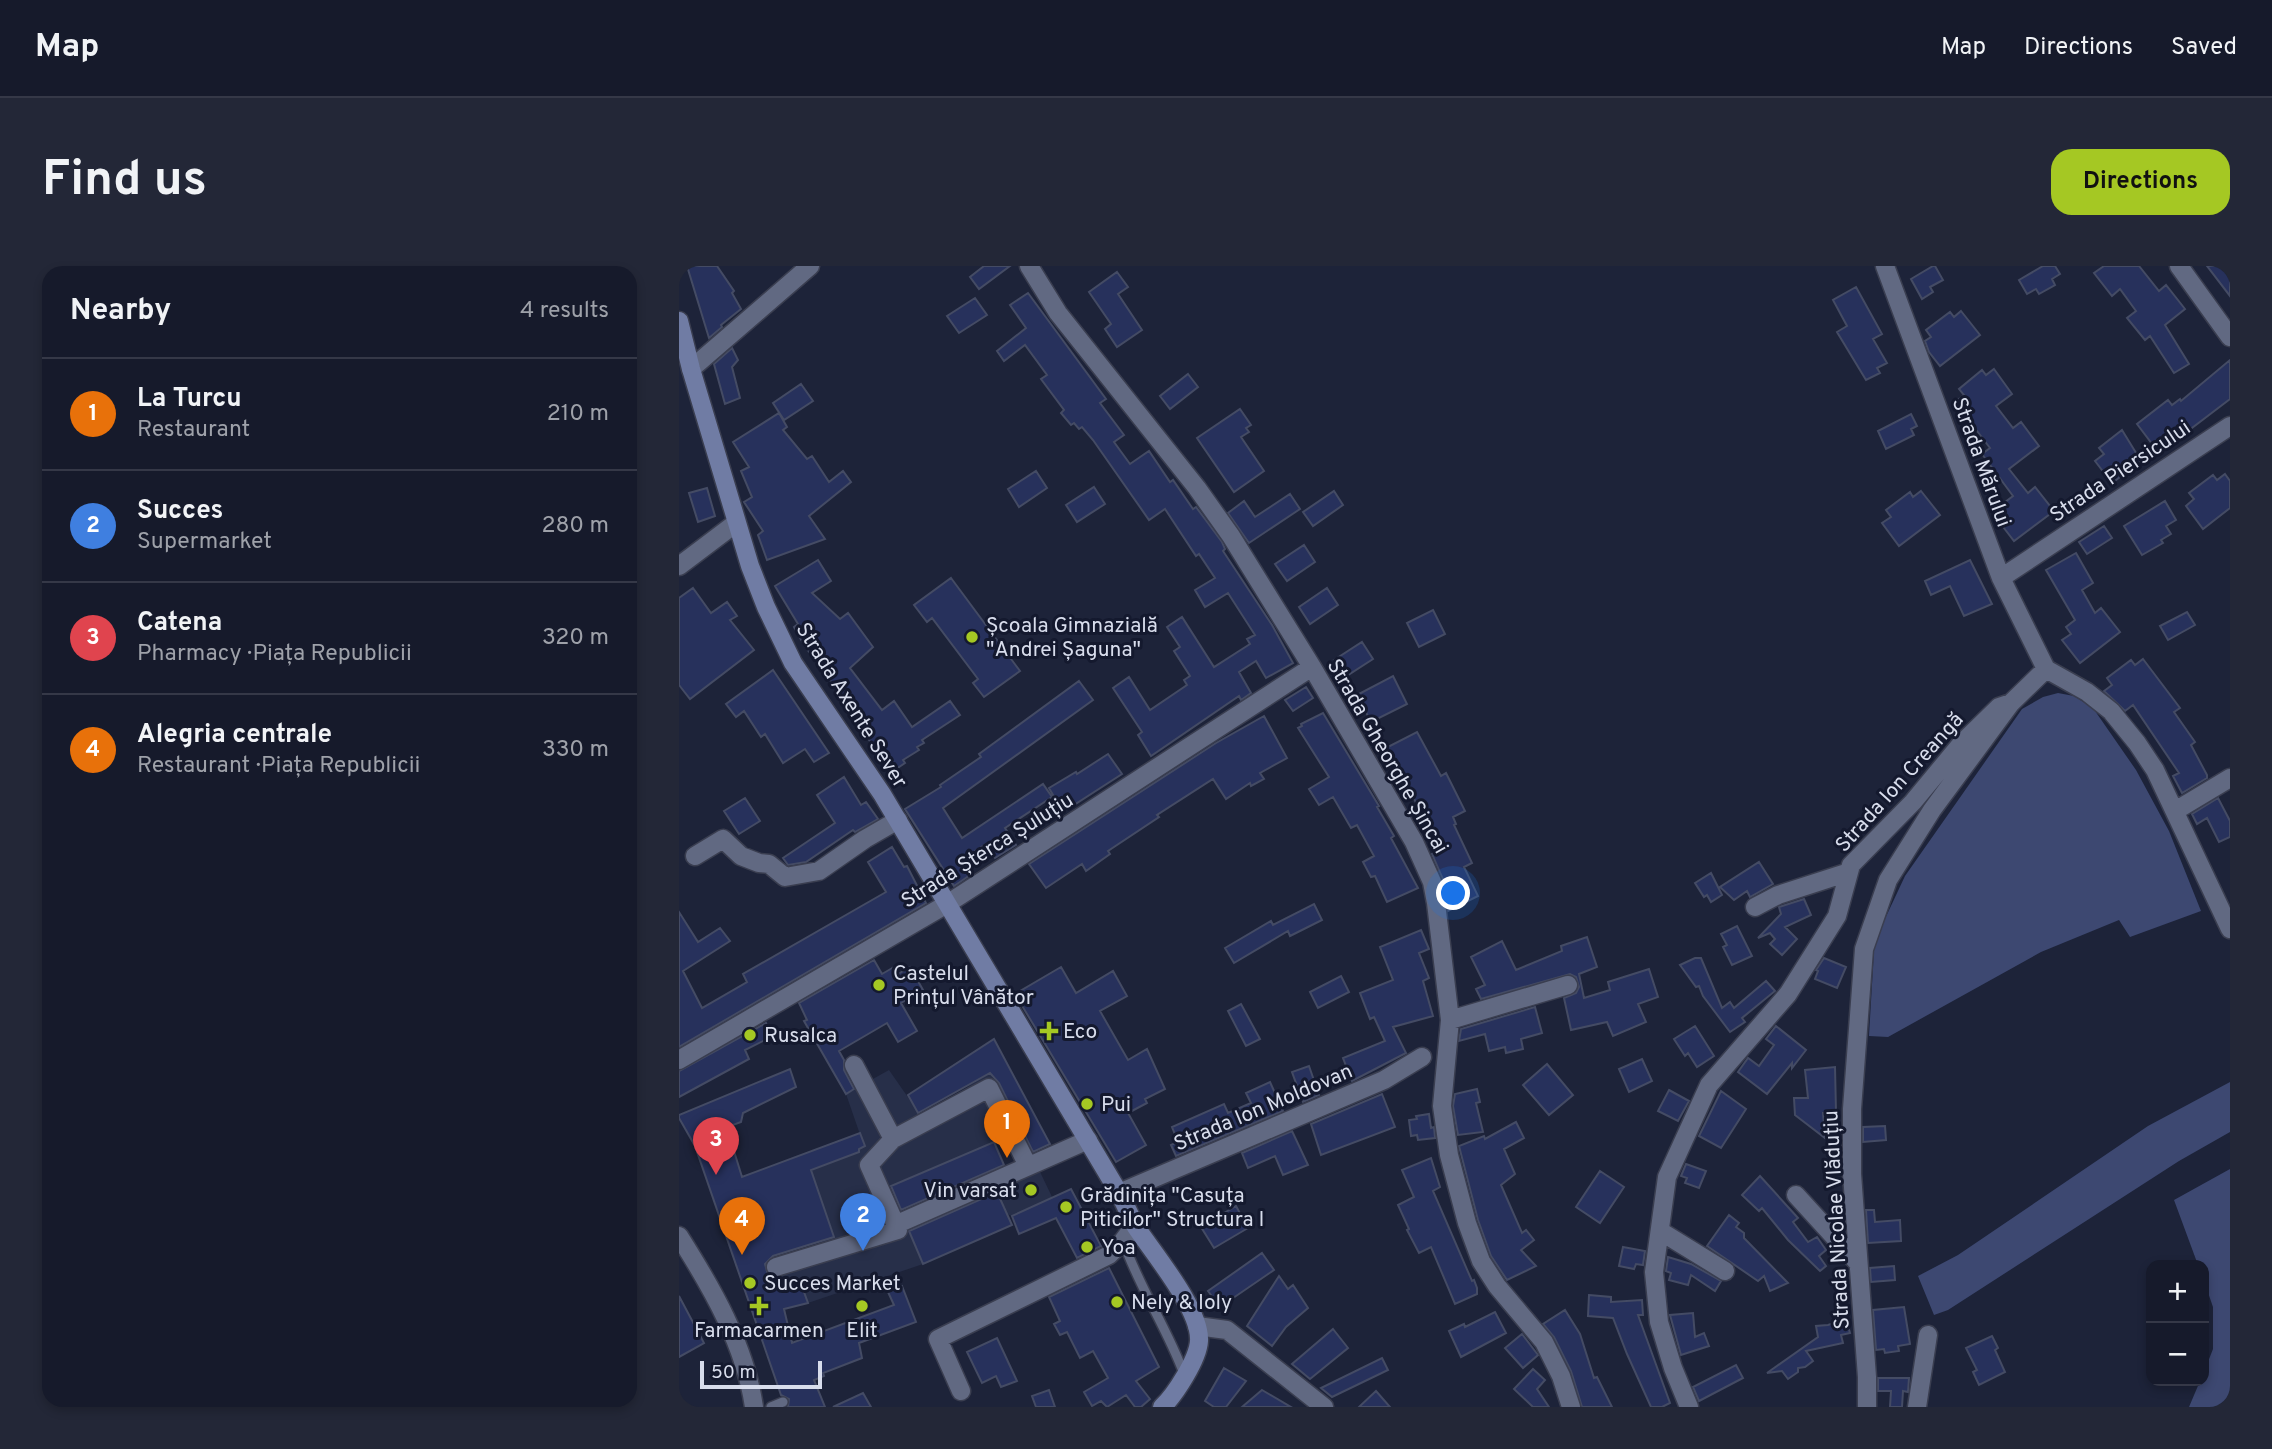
<!DOCTYPE html>
<meta charset="utf-8">
<style>
:root{--surface:#161a2b;--page:#232737;--text:#f1f3f6;--muted:#9ea1a9;--line:#353847;--accent:#a5c823}
body{margin:0;font-family:Overpass,sans-serif;background:var(--page);color:var(--text)}
.controls{position:absolute;right:21px;bottom:21px;display:grid;overflow:hidden;border-radius:14px;box-shadow:0 4px 10px #0003}
.controls button{width:63px;height:63px;display:grid;place-items:center;padding:0;border:0;border-bottom:2px solid var(--line);background:var(--surface);color:var(--text);font:35px sans-serif}
.scale{position:absolute;left:21px;bottom:18px;width:122px;box-sizing:border-box;padding-left:7px;border:4px solid #d8ddec;border-top:0;font-size:19px;line-height:24px;white-space:nowrap;color:#d8ddec;-webkit-text-stroke:5px #14192e;paint-order:stroke}
.you{position:absolute;left:775px;top:628px;width:24px;height:24px;margin:-18px;border:5px solid #fff;border-radius:50%;background:#1a73e8;box-shadow:0 0 0 10px #1a73e833}
.badge{display:grid;place-items:center;width:46px;height:46px;border-radius:50%;background:var(--accent);color:#fff;font-size:23px;font-weight:700}
.pin{position:absolute;translate:-50% -58px;filter:drop-shadow(0 2px 4px #0008)}
.pin::after{content:'';position:absolute;top:37px;width:24px;height:21px;background:inherit;clip-path:polygon(0 0,100% 0,50% 100%)}
.list{margin:0;padding:0;list-style:none}
h2{display:flex;justify-content:space-between;align-items:center;height:91px;margin:0;padding:0 28px;font-size:30px}
h2 small{font-size:23px;font-weight:400;color:var(--muted)}
.list li{display:grid;grid-template-columns:46px 1fr auto;gap:21px;align-items:center;box-sizing:border-box;height:112px;padding:0 28px;border-top:2px solid var(--line)}
.list b{display:block;font-size:26px;white-space:nowrap}
.list p{margin:0;font-size:23px;white-space:nowrap;color:var(--muted)}
.list em{font-size:23px;font-style:normal;color:var(--muted)}
.map{position:relative;flex:none;width:1551px;height:1141px;overflow:hidden;border-radius:21px}
header{display:flex;align-items:center;gap:42px;box-sizing:border-box;height:98px;padding:0 35px;background:var(--surface);border-bottom:2px solid var(--line)}
header strong{font-size:33px}
nav{display:flex;gap:38px;margin-inline-start:auto;font-size:24px}
.intro{display:flex;align-items:center;justify-content:space-between;box-sizing:border-box;height:168px;padding:0 42px}
h1{margin:0;font-size:49px}
.button{padding:18px 32px;border-radius:21px;background:var(--accent);color:#111;font-size:24px;font-weight:700}
main{display:flex;gap:42px;padding:0 42px}
aside{flex:1;background:var(--surface);border-radius:21px;box-shadow:0 4px 10px #0003}
.map>svg:first-child{display:block}
</style>
<header>
<strong>Map</strong>
<nav><a>Map</a><a>Directions</a><a>Saved</a></nav>
</header>
<div class="intro"><h1>Find us</h1><a class="button">Directions</a></div>
<main>
<aside>
<h2>Nearby<small>4 results</small></h2>
<ul class="list">
<li><span class="badge" style="background:#e8710a">1</span><div><b>La Turcu</b><p>Restaurant</p></div><em>210 m</em></li>
<li><span class="badge" style="background:#3f7fe0">2</span><div><b>Succes</b><p>Supermarket</p></div><em>280 m</em></li>
<li><span class="badge" style="background:#e0444e">3</span><div><b>Catena</b><p>Pharmacy · Piața Republicii</p></div><em>320 m</em></li>
<li><span class="badge" style="background:#e8710a">4</span><div><b>Alegria centrale</b><p>Restaurant · Piața Republicii</p></div><em>330 m</em></li>
</ul>
</aside>
<div class="map">
<svg width="1551" height="1141" viewBox="0 0 1551 1141">
<rect width="100%" height="100%" fill="#1d2339"/>
<path fill="#272f49" d="M210,804l32,46 69,-43 29,56 -25,13 -106,46 10,25 107,-45 26,-15 22,46 -41,17 -5,-2 -9,-20 -88,38 13,32 -115,39 -7,-19 -18,4 -9,-27 60,-24 -17,-47 -66,2 108,-40v-3l5,-3 -18,-52z"/>
<path fill="#3d4871" d="M1379,427l16,3 19,12 43,62 33,61 32,80 -71,26 -11,-17 -78,32 -153,85 -19,-1 5,-86 9,-27 22,-47 117,-167 21,-12z
M1551,816v50l-51,29 -231,149 -14,5 -16,-39 40,-21 190,-129z
M1551,903v238h-41l11,-26h4v-9l9,-23v-42l-9,-26v-16h-6l-24,-65z"/>
<path fill="#27315c" stroke="#444b64" stroke-width="2" d="M8,0h30l17,25 -2,2 9,16 -20,16 1,2 -13,11z
M305,0h26l-31,23 -9,-12z
M1254,0h2l8,14 -13,7 3,5 -11,7 -11,-20z
M1364,0h12l5,8 -8,5 3,6 -16,9 -3,-5 -9,5 -8,-14z
M1425,0h35l20,25 7,-6 19,24 -20,16 24,39 -15,9 -24,-37 -5,4 -18,-22 9,-7 -16,-22 -8,7 -18,-23z
M1528,0h23v30z
M438,6l11,15 -10,7 24,36 -25,17 -12,-18 6,-5 -22,-32z
M1177,21l26,47 -9,5 14,24 -10,5 3,5 -14,7 -29,-48 10,-6 -14,-26z
M349,27l78,106 -6,4 24,32 -10,7 16,22 19,-13 21,31 3,-2 20,29 3,-2 26,35 3,7 -2,2 49,74 21,38 -27,15 -10,-17 -17,11 12,21 -10,7 -2,-4 -88,60 -13,-21 4,-3 -29,-44 16,-11 21,33 37,-25 -3,-5 6,-4 -16,-25 6,-4 -13,-20 15,-10 32,50 36,-23 -3,-5 8,-4 -27,-42 -23,14 -10,-17 20,-12 -16,-24 -3,2 -31,-47 -16,11 -56,-80 -11,-13 -3,2 -5,-6 -3,2 -10,-12 3,-3 -23,-31 6,-4 -22,-30 -21,16 -7,-10 29,-23 -16,-23z
M296,32l12,17 -28,18 -12,-17z
M1282,45l19,24 -40,31 -11,-14 -4,-11 6,-4 -5,-7 24,-18 4,5z
M53,82l6,12 -6,7 8,31 -15,6 -11,-40z
M1551,94v39l-71,54 -22,-29 31,-24 4,5 8,-6 1,2z
M1315,103l18,25 -16,12 17,22 8,-6 18,24 -30,23 19,24 7,-6 19,24 -40,30 -17,-22 8,-7 -5,-6 13,-10 -31,-42 8,-6 -35,-46 9,-7 -5,-6 23,-19 4,5z
M509,108l10,13 -28,22 -10,-13z
M122,118l12,17 -29,19 -11,-17z
M561,143l11,16 -5,3 3,4 -8,5 23,34 -30,21 -37,-54z
M100,147l8,14 -4,3 24,29 5,-3 17,26 14,-11 8,11 -42,34 16,23 -58,21 -9,-25 5,-4 -19,-29 8,-5 -11,-26 8,-4 -16,-25z
M1232,148l6,12 -6,3 3,6 -28,14 -8,-18z
M1443,164l19,31 -29,22 -17,-22 9,-7 -5,-6z
M357,205l11,17 -28,19 -11,-18z
M1546,208l5,7v27l-27,21 -17,-23 8,-7 -5,-6 24,-18 4,5z
M415,221l11,17 -28,18 -11,-17z
M28,222l8,28 -17,6 -9,-29z
M655,225l9,14 -30,21 -10,-14z
M1242,225l19,24 -41,31 -17,-23 9,-6 -5,-7 24,-18 3,5z
M611,228l10,15 -51,34 -21,-30 16,-12 11,16z
M1486,235l11,19 -10,6 5,8 -10,6 2,3 -21,12 -18,-29z
M1425,260l8,12 -25,16 -8,-12z
M625,279l11,17 -28,19 -12,-17z
M1397,287l17,30 -11,7 13,23 6,-5 19,24 -40,31 -18,-23 9,-6 -5,-7 9,-7 -29,-50z
M139,294l13,21 -19,12 28,26 8,-6 25,34 -23,21 32,42 12,-9 18,26 38,-26 10,14 -38,25 2,3 -7,4 2,3 -16,10 2,3 -12,8 -19,-28 -2,1 -13,-18 -18,-27 2,-1 -39,-53 -10,-18 4,-3 -23,-38z
M1291,294l22,44 -28,12 -14,-30 -19,9 -6,-14z
M272,312l69,93 -36,26 -11,-14 5,-4 -46,-61 -5,4 -13,-17z
M14,322l18,25 16,-11 10,14 -7,4 24,30 -64,49 -11,-14v-87z
M648,322l11,17 -28,19 -11,-17z
M754,344l12,24 -26,13 -12,-24z
M1508,346l8,13 -27,15 -8,-14z
M683,376l11,17 -28,18 -11,-17z
M1464,393l37,49 -6,4 21,30 -4,3 16,30v3l-25,15 -9,-17 6,-3 -46,-68 -8,6 -21,-20 8,-6 -5,-7 24,-18 4,5z
M94,404l56,83 -15,9 -9,-13 -22,14 -18,-29 -4,3 -17,-26 -8,6 -10,-13z
M714,410l14,28 -36,18 -14,-27z
M400,415l14,19 -150,108 19,30 81,-54 9,13 -47,31 11,17 -21,13 -9,-14 -23,15 10,14 -19,13 -49,-77 36,-22 -1,-2 41,-28 -2,-3z
M627,421l7,11 -20,13 -8,-11z
M644,447l56,93 -2,1 17,29 -3,2 27,50 -31,14 -12,-26 -4,1 -8,-15 11,-6 -17,-31 -6,3 -18,-31 -14,8 -10,-16 20,-12 -31,-49 4,-2 -1,-2z
M585,450l23,42 -27,15 4,6 -13,7 -1,-3 -24,16 -13,-20 -56,36 2,2 -51,34 2,3 -24,17 -4,-7 -36,24 -17,-24 187,-121z
M738,466l24,44 5,-3 19,38 -12,6 3,7 -2,1 18,38 -8,4 14,29 -30,15 -3,-27 -13,-30 8,-4 -38,-75 -6,3 -14,-28z
M429,488l14,20 -59,38 -14,-24 27,-16 1,2z
M165,511l17,28 5,-3 12,17 -23,13 -2,-2 -47,32 -18,3 -5,-7 52,-35 -18,-28z
M66,532l15,23 -21,13 -15,-23z
M1539,532l12,23v16l-11,5 -12,-24 -10,6 -5,-10z
M213,581l12,20 3,-1 19,37 -247,144v-135l19,30 22,-14 10,13 -47,30 19,37 45,-26 -4,-8 143,-82 -18,-30z
M1080,596l14,22 -23,13 -3,-6 -13,9 -14,-13z
M1032,607l11,22 -11,7 -4,-7 -3,2 -9,-14z
M1125,633l7,16 -26,12 12,12 -15,16 -12,-11 5,-5 -5,-6 -12,5 23,-24 -2,-7z
M635,638l8,16 -32,16 -2,-5 -54,32 -9,-15 46,-27 2,4z
M1058,660l15,30 -20,9 -9,-18 4,-2 -6,-11z
M742,664l8,19 -10,4 10,25 -6,3 10,35 -40,11 13,26 -54,28 -9,-23 42,-17 -11,-24 -4,2 -10,-26 33,-13 -13,-33z
M908,671l10,30 -18,7 5,24 26,-8 -2,-8 41,-13 9,28 -20,7 8,18 -33,14 -6,-14 -36,8 -7,-32 12,-5 3,-6 -3,-10 -6,-3 -89,25 -5,-10 9,-4 -14,-28 31,-16 14,29 46,-19 -1,-5z
M1016,692h6l21,50 8,-6 4,6 32,-27 9,10 -33,27 3,4 -15,10 -27,-36 -4,-10 -3,1 -16,-22z
M1145,692l22,9 -9,21 -22,-9 3,-8 -2,-1z
M195,694l8,14 12,-7 4,7 12,-7 13,23 -22,13 16,28 -19,11 -11,-19 -48,28 5,9v10l10,19 -8,5 -42,-73 3,-1 -8,-17z
M382,701l15,26 37,-22 14,25 -27,15 28,49 19,-11 18,40 -20,10 2,4 -19,10 18,32 -30,17 -101,-168z
M662,710l8,16 -31,16 -8,-16z
M562,738l19,35 -14,7 -18,-35z
M856,741l7,26 -21,6 2,10 -17,4 -1,-6 -16,4 -4,-17 -26,7 2,-12z
M87,757l5,14 -26,13 4,9 -70,38v-26z
M1016,760l19,30 -17,11 -9,-14 -3,3 -11,-17z
M1097,760l30,24 -14,18v-5l-25,31 -29,-22 10,-14 11,8 15,-21 -8,-6z
M315,773l56,105 -17,8 -34,-69 -9,-10 -72,40 -10,-18z
M963,793l10,22 -23,11 -10,-23z
M868,798l26,31 -24,20 -26,-30z
M630,800l10,29 -16,7 -11,-30z
M1156,801l1,45 -13,1 2,25 -30,-23 -1,-17h14l-3,-28z
M111,803l6,18 -53,26 -2,9 -11,4 3,8 -4,1 13,42 118,-44 5,13 -6,3v3l-48,18 23,67 -61,19 -8,8 3,11 12,3 3,10 18,-4 7,19 -24,6 8,34 102,-38 -6,-13 14,-6 14,36 -57,21 3,15 -39,15 1,3 -10,4 11,27h-37l1,-8 -8,-4 -86,-249 -16,-28v-3z
M591,816l13,29 -107,45 -5,-11 7,-3 -6,-15 52,-23 4,9 23,-10 -5,-10z
M798,823l3,13 -4,1 7,29 -25,3 -5,-29 2,-12z
M990,824l20,11 -11,20 -20,-10z
M1042,825l25,18 -25,39 -22,-12z
M703,828l13,33 -74,28 -10,-31z
M750,848l2,14 3,-1 1,11 -17,2 -1,-5 -6,1 -2,-16 8,-1 -1,-3z
M837,856l8,16 -20,11 11,25 -14,11 21,48 4,-3 8,10 -13,10 15,16 -29,14 -16,-24 -13,-36 -19,-74 25,-10 1,3z
M1206,860l1,14 -23,2v-15z
M613,865l16,34 -25,10 -8,-19 -27,12 -6,-15z
M315,876l10,23 -103,45 -10,-24z
M752,892l9,29 -7,4 39,90 2,-1 3,8v6l-22,10 -24,-57 -12,6 -12,-23 2,-1 -11,-24 16,-8 -12,-27z
M1007,898l20,7 -7,17 -14,-5 2,-5 -6,-2z
M921,905l24,16 -24,36 -24,-16z
M1081,910l38,42 -5,4 15,20 9,-5 9,13 -7,6 7,10 -6,5 -32,-31 -26,-32 -3,3 -17,-16z
M392,923l30,57 -24,12 -21,-40 -37,16 -7,-18z
M318,926l15,33 -89,39 -14,-33z
M557,940l12,22 -34,20 -13,-21z
M1187,944h8l1,12 25,-2 1,21 -33,2z
M1050,949l10,8 -3,4 8,6v5l44,45 -18,8 -6,-15 -6,5 -51,-35z
M944,981l22,4 -2,14 -7,-1 -2,5 -15,-3z
M583,987l12,17 -54,37 -12,-16z
M989,991l23,7 30,17 -6,10 -24,-16 -3,10 -19,-5 2,-7 -5,-2z
M1215,1000l1,14 -24,2 -1,-14z
M430,1002l50,99 -23,14 14,18 -9,8h-6l-9,-12 -19,12 -6,-6 -9,5 -8,-14 24,-14 -15,-27 -13,7 -13,-26 -7,3 -6,-11 6,-3 -11,-24z
M600,1010l9,13 5,-4 15,23 -22,19 -14,19 -25,-20z
M910,1029l22,2v5l31,-2 1,15h-5l32,88 -8,4h-11l-24,-53 -14,-36 -25,-2z
M0,1030l25,47 -25,14z
M1225,1041l6,37 -12,2 1,5 -14,2 -1,-4 -8,1 -3,-40z
M886,1044l15,24 14,44 3,-1 15,30h-30l-11,-36 -17,-34 -11,-13z
M816,1046l11,21 -45,24 -12,-26 15,-7 1,3z
M1014,1047l2,24 9,-4 5,13 -28,9 -11,-40z
M1167,1053l4,14 -9,2 2,8 -37,8 7,10 -8,6 -7,1v4l-10,7 -6,-8 -15,2 51,-36 -2,-11 12,-1z
M654,1063l15,19 -38,31 -18,-15z
M843,1068l16,21 -15,13 -18,-20z
M1313,1070l6,12 -3,2 10,22 -26,13 -6,-13 4,-2 -11,-22z
M318,1072l20,43 -16,6 -5,-11 -14,7 -15,-31z
M703,1092l6,12 -56,27 -11,-9z
M1057,1099l7,13 -44,23 -6,-14z
M545,1102l22,13 -20,26h-12l-9,-6z
M854,1103l12,11 -8,9 12,18h-16l-19,-18z
M1199,1112h31l-1,14 -5,-1 -1,16h-12l1,-16h-13z
M370,1124l6,17h-19l-4,-11z
M583,1124l29,17h-49z
M697,1125l14,16h-31z
M184,1127l8,14h-38z"/>
<g fill="none" stroke-linecap="round" stroke-linejoin="round">
<defs>
<path id="lane" d="M444,975c16,46 44,87 61,133
M92,1141l12,-5"/>
<path id="street" d="M350,0l29,47 139,175 34,48 81,131 102,175 18,40 4,21 14,117 -8,86 7,49 18,68 14,38 16,25 47,56 17,34 10,31
M1206,0l116,312 45,91
M1500,0l51,71
M12,103l119,-103
M0,300l57,-43
M1322,312l229,-152
M1367,403l41,23 24,19 26,32 18,27 75,159
M1496,545l55,-33
M16,590l28,-17 18,17 18,7 10,1 16,13 34,-6 46,-32 33,-19
M1076,641l23,-12 71,-23
M771,754l118,-35
M0,794l268,-156 365,-237
M175,799l39,74
M440,927l265,-113 38,-23
M1117,929l62,68
M216,959l193,-85
M981,965l65,40
M0,970c33,52 66,109 75,171
M97,1001l122,-37 -29,-65 24,-26 96,-51 39,78
M518,1060l30,4 97,77
M282,1125l-23,-52 171,-84 14,-14 12,-16
M1010,1141l-16,-39 -14,-46 -5,-50 13,-95 42,-92 79,-91 49,-78 14,-51 62,-63 48,-58 38,-37 12,-4
M1188,1141v-30l-15,-203v-65l12,-160 24,-69 44,-70 79,-107 35,-34
M1238,1141l11,-72"/>
<path id="secondary" d="M0,55l12,48 59,197 16,41 27,56 89,131 237,399c6,11 11,23 17,34 18,27 65,83 63,114 -1,18 -24,54 -37,66"/>
</defs>
<use href="#lane" stroke="#3a3e50" stroke-width="12"/>
<use href="#street" stroke="#3a3e50" stroke-width="21"/>
<use href="#secondary" stroke="#3a3e50" stroke-width="21"/>
<use href="#lane" stroke="#616982" stroke-width="9"/>
<use href="#street" stroke="#616982" stroke-width="18"/>
<use href="#secondary" stroke="#707ca4" stroke-width="18"/>
</g>
<g fill="#a5c823" stroke="#14192e" stroke-width="2.5">
<circle cx="293" cy="371" r="7"/>
<circle cx="200" cy="719" r="7"/>
<path d="M366.5 754.5h7v7h7v7h-7v7h-7v-7h-7v-7h7z"/>
<circle cx="71" cy="769" r="7"/>
<circle cx="408" cy="838" r="7"/>
<circle cx="352" cy="924" r="7"/>
<circle cx="387" cy="941" r="7"/>
<circle cx="408" cy="981" r="7"/>
<circle cx="71" cy="1017" r="7"/>
<circle cx="438" cy="1036" r="7"/>
<path d="M76.5 1029.5h7v7h7v7h-7v7h-7v-7h-7v-7h7z"/>
<circle cx="183" cy="1040" r="7"/>
</g>
<g text-anchor="middle" stroke-width="6" stroke-linejoin="round" paint-order="stroke">
<g font-size="21" fill="#d8ddec" stroke="#14192e">
<text transform="translate(1303 196) rotate(70)" y="7">Strada Mărului</text>
<text transform="translate(1441 205) rotate(-34)" y="7">Strada Piersicului</text>
<text transform="translate(173 439) rotate(58)" y="7">Strada Axente Sever</text>
<text transform="translate(709 490) rotate(60)" y="7">Strada Gheorghe Șincai</text>
<text transform="translate(1220 516) rotate(-48)" y="7">Strada Ion Creangă</text>
<text transform="translate(308 584) rotate(-32)" y="7">Strada Șterca Șuluțiu</text>
<text transform="translate(584 841) rotate(-23)" y="7">Strada Ion Moldovan</text>
<text transform="translate(1157 954) rotate(-93)" y="7">Strada Nicolae Vlăduțiu</text>
</g>
<g font-size="21" fill="#d8ddec" stroke="#14192e" text-anchor="start">
<text x="307" y="366">Școala Gimnazială<tspan x="307" dy="24">"Andrei Șaguna"</tspan></text>
<text x="214" y="714">Castelul<tspan x="214" dy="24">Prințul Vânător</tspan></text>
<text x="384" y="772">Eco</text>
<text x="85" y="776">Rusalca</text>
<text x="422" y="845">Pui</text>
<text x="338" y="931" text-anchor="end">Vin varsat</text>
<text x="401" y="936">Grădinița "Casuța<tspan x="401" dy="24">Piticilor" Structura I</tspan></text>
<text x="422" y="988">Yoa</text>
<text x="85" y="1024">Succes Market</text>
<text x="452" y="1043">Nely &amp; Ioly</text>
<text x="80" y="1071" text-anchor="middle">Farmacarmen</text>
<text x="183" y="1071" text-anchor="middle">Elit</text>
</g>
</g>
</svg>
<div class="controls">
<button>+</button>
<button>−</button>
</div>
<div class="scale">50 m</div>
<div class="you"></div>
<div class="pin badge" style="left:328px;top:892px;background:#e8710a">1</div>
<div class="pin badge" style="left:184px;top:985px;background:#3f7fe0">2</div>
<div class="pin badge" style="left:37px;top:909px;background:#e0444e">3</div>
<div class="pin badge" style="left:63px;top:989px;background:#e8710a">4</div>
</div>
</main>
